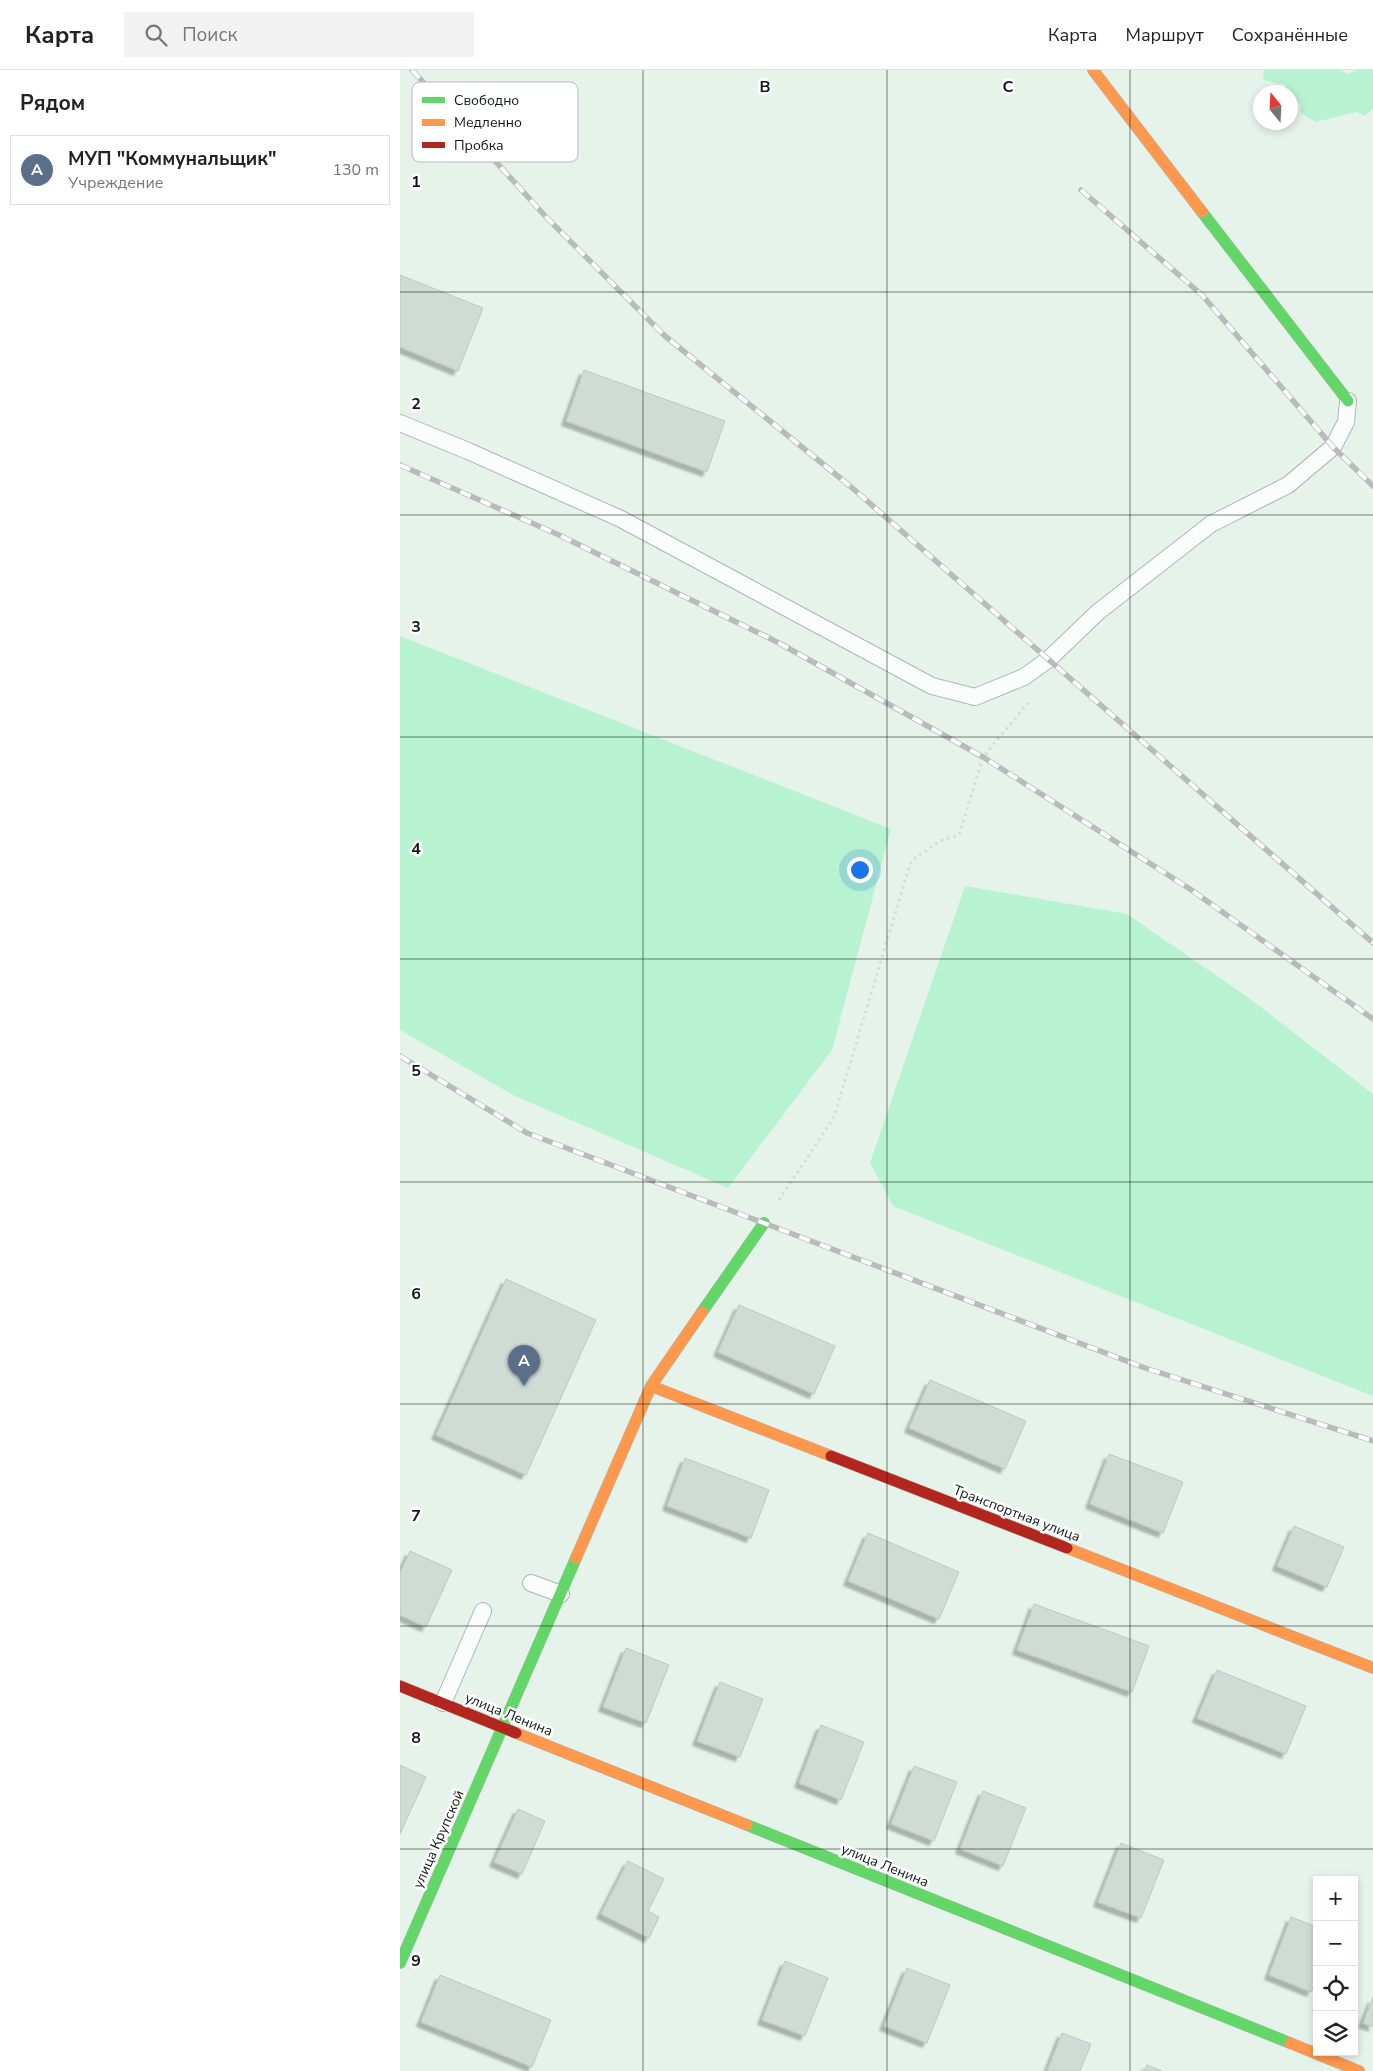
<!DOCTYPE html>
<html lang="ru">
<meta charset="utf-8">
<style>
:root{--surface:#fff;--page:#f2f2f2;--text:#222;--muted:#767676;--line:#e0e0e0;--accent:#d93025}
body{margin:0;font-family:"Nunito Sans",sans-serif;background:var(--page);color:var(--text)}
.controls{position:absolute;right:15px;bottom:15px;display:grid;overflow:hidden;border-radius:0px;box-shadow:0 2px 8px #0003}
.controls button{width:45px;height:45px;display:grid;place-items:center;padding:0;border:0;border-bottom:1px solid var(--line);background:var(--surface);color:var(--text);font:25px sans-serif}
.compass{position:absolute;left:853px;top:15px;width:45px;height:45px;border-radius:50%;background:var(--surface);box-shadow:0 2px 8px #0003;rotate:342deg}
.you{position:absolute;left:459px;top:799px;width:18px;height:18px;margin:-12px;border:4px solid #fff;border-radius:50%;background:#1a73e8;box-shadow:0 0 0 8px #1a73e833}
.badge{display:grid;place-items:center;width:32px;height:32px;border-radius:50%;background:var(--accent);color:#fff;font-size:16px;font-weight:700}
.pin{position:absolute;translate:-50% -41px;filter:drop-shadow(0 1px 2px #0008)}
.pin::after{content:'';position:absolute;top:26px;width:18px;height:15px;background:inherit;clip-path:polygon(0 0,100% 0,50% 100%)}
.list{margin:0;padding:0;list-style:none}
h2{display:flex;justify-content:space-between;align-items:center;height:65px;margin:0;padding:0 20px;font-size:21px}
h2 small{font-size:16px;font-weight:400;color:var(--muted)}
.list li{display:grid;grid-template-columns:32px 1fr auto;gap:15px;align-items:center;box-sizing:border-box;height:70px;margin:0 10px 10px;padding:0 10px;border:1px solid var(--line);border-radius:0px}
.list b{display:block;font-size:19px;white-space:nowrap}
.list p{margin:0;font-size:16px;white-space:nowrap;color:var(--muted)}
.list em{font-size:16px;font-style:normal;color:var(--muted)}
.icon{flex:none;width:28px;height:28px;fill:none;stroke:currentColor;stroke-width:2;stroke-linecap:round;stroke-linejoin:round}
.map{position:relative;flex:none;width:973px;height:2001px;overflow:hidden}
header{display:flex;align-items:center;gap:30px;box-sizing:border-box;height:70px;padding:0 25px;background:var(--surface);border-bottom:1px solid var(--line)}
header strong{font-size:24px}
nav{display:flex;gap:28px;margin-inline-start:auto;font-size:18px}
.search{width:350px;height:45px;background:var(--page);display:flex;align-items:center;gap:12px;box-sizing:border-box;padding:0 18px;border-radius:0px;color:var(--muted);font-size:19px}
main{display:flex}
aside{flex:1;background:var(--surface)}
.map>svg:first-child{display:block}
</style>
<header>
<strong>Карта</strong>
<div class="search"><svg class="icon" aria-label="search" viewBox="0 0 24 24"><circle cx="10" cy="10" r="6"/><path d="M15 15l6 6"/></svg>Поиск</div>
<nav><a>Карта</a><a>Маршрут</a><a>Сохранённые</a></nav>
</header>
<main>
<aside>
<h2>Рядом<small></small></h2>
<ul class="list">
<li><span class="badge" style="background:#5c6f8a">A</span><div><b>МУП &quot;Коммунальщик&quot;</b><p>Учреждение</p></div><em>130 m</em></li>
</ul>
</aside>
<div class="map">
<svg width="973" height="2001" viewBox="0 0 973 2001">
<defs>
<filter id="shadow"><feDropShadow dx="-4.5" dy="4.5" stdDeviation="1" flood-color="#0004"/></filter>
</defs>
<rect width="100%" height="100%" fill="#e6f3eb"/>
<path fill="#b7f2d1" d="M864,0h76l8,4 9,-4h16v39l-9,7 -8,-4 -40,10 -16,-9 1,-9 -10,-3v-9h-7l2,-7 -23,-5z
M0,566l491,193 -59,221 -104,138 -215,-93 -113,-65z
M565,816l162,28 122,84 124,96v302l-480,-190 -23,-43z"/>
<path fill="#d0dbd5" stroke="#bdc8c1" filter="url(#shadow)" d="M0,205l83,33 -25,63 -58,-24z
M184,300l141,51 -18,51 -141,-51z
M106,1209l90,41 -70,155 -90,-40z
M339,1235l96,41 -21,48 -96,-42z
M530,1310l96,41 -21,48 -96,-41z
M709,1384l74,28 -20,51 -73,-29z
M285,1388l84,32 -18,48 -84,-32z
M894,1456l50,21 -17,40 -50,-21z
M468,1463l91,39 -20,47 -91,-38z
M10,1481l42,19 -26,57 -26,-12v-42z
M634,1534l115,42 -17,46 -115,-42z
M226,1578l43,17 -23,58 -43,-16z
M817,1600l89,36 -20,48 -89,-36z
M320,1612l43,17 -23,58 -43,-16z
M421,1655l43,17 -23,58 -42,-17z
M0,1695l26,12 -26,57z
M514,1696l43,16 -23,59 -43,-17z
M583,1721l43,17 -23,58 -43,-17z
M118,1739l27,12 -23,53 -28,-12z
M721,1773l43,17 -23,58 -43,-16z
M228,1791l36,18 -16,32 11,6 -10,21 -48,-24z
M891,1847l26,10v52l-6,13 -42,-17z
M385,1891l43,17 -23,58 -43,-16z
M507,1898l43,17 -23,58 -43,-17z
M40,1905l111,45 -19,47 -111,-45z
M973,1927v30l-10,-4z
M662,1963l29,11 -11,27h-33z
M747,1995l15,6h-18z"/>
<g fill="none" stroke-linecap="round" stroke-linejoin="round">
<defs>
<path id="lane" d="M0,353l68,28 153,68 311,167 43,11 49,-20 25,-18 49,-47 113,-88 77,-39 45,-38 13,-25 2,-21
M131,1513l30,11
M43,1633l40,-92"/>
<path id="fast" d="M802,142l146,189
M302,1242l62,-89
M347,1755l543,218
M0,1893l176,-405"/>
<path id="slow" d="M693,0l109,142
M251,1316l180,70
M667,1478l306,120
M176,1488l75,-172 51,-74
M116,1663l231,92
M890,1973l69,28"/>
<path id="jam" d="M431,1386l236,92
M0,1616l116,47"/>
</defs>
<use href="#lane" stroke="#adb7b1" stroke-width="18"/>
<use href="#fast" stroke="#adb7b1" stroke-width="12"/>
<use href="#slow" stroke="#adb7b1" stroke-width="12"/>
<use href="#jam" stroke="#adb7b1" stroke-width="12"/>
<path stroke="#d7dbd8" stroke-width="3" stroke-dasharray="2.5 4" stroke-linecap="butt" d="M379,1130l55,-83 77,-256 29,-20 19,-6 24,-78 45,-54"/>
<use href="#lane" stroke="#fbfdfc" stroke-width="16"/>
<use href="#fast" stroke="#63d668" stroke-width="11"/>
<use href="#slow" stroke="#ff974d" stroke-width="11"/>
<use href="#jam" stroke="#b3261e" stroke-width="11"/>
<defs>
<path id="rail" d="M12,0l136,149 117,117 185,150 523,457
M681,120l121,105 131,152 40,39
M0,395l159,70 220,108 204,114 207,132 183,130
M0,986l127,77 618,235 228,73"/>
</defs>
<use href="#rail" stroke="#b8bbb9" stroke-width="5.5"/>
<use href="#rail" stroke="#fff" stroke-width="4" stroke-dasharray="11" stroke-linecap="butt"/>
</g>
<path fill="none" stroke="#101813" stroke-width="1" stroke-opacity="0.55" d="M243,0v2001M487,0v2001M730,0v2001M0,222h973M0,445h973M0,667h973M0,889h973M0,1112h973M0,1334h973M0,1556h973M0,1779h973"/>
<g text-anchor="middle" stroke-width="5" stroke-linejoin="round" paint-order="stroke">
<g font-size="14" fill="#101813" stroke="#fff">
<text transform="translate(617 1443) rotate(21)" y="5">Транспортная улица</text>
<text transform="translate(109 1644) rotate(22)" y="5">улица Ленина</text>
<text transform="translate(38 1769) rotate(-66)" y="5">улица Крупской</text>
<text transform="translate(485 1795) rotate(22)" y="5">улица Ленина</text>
</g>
</g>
<rect x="12" y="12" width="166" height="80" rx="8" fill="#fff" stroke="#b7bab8" stroke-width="1"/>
<rect x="22" y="27" width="23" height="6" fill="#63d668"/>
<rect x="22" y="49" width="23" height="7" fill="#ff974d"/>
<rect x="22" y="72" width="23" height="6" fill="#b3261e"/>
<g font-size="14" fill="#101813">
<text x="54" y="35">Свободно</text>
<text x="54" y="57">Медленно</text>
<text x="54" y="80">Пробка</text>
</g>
<g font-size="16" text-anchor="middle" font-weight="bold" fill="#101813" stroke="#fff" stroke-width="5" stroke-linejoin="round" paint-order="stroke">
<text x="365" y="22">B</text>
<text x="608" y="22">C</text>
<text x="16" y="117">1</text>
<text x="16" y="339">2</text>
<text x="16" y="562">3</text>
<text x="16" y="784">4</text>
<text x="16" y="1006">5</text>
<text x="16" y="1229">6</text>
<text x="16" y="1451">7</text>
<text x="16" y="1673">8</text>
<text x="16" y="1896">9</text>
</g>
</svg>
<div class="controls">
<button>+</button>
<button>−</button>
<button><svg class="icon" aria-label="locate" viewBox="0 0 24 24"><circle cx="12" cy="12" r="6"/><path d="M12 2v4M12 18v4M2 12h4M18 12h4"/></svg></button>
<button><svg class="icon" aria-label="layers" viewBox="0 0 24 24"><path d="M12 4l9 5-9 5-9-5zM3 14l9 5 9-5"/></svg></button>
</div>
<svg class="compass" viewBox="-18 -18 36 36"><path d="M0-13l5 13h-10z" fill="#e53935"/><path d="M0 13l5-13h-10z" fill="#767676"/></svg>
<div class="you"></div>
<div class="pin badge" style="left:124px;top:1316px;background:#5c6f8a">A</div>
</div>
</main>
